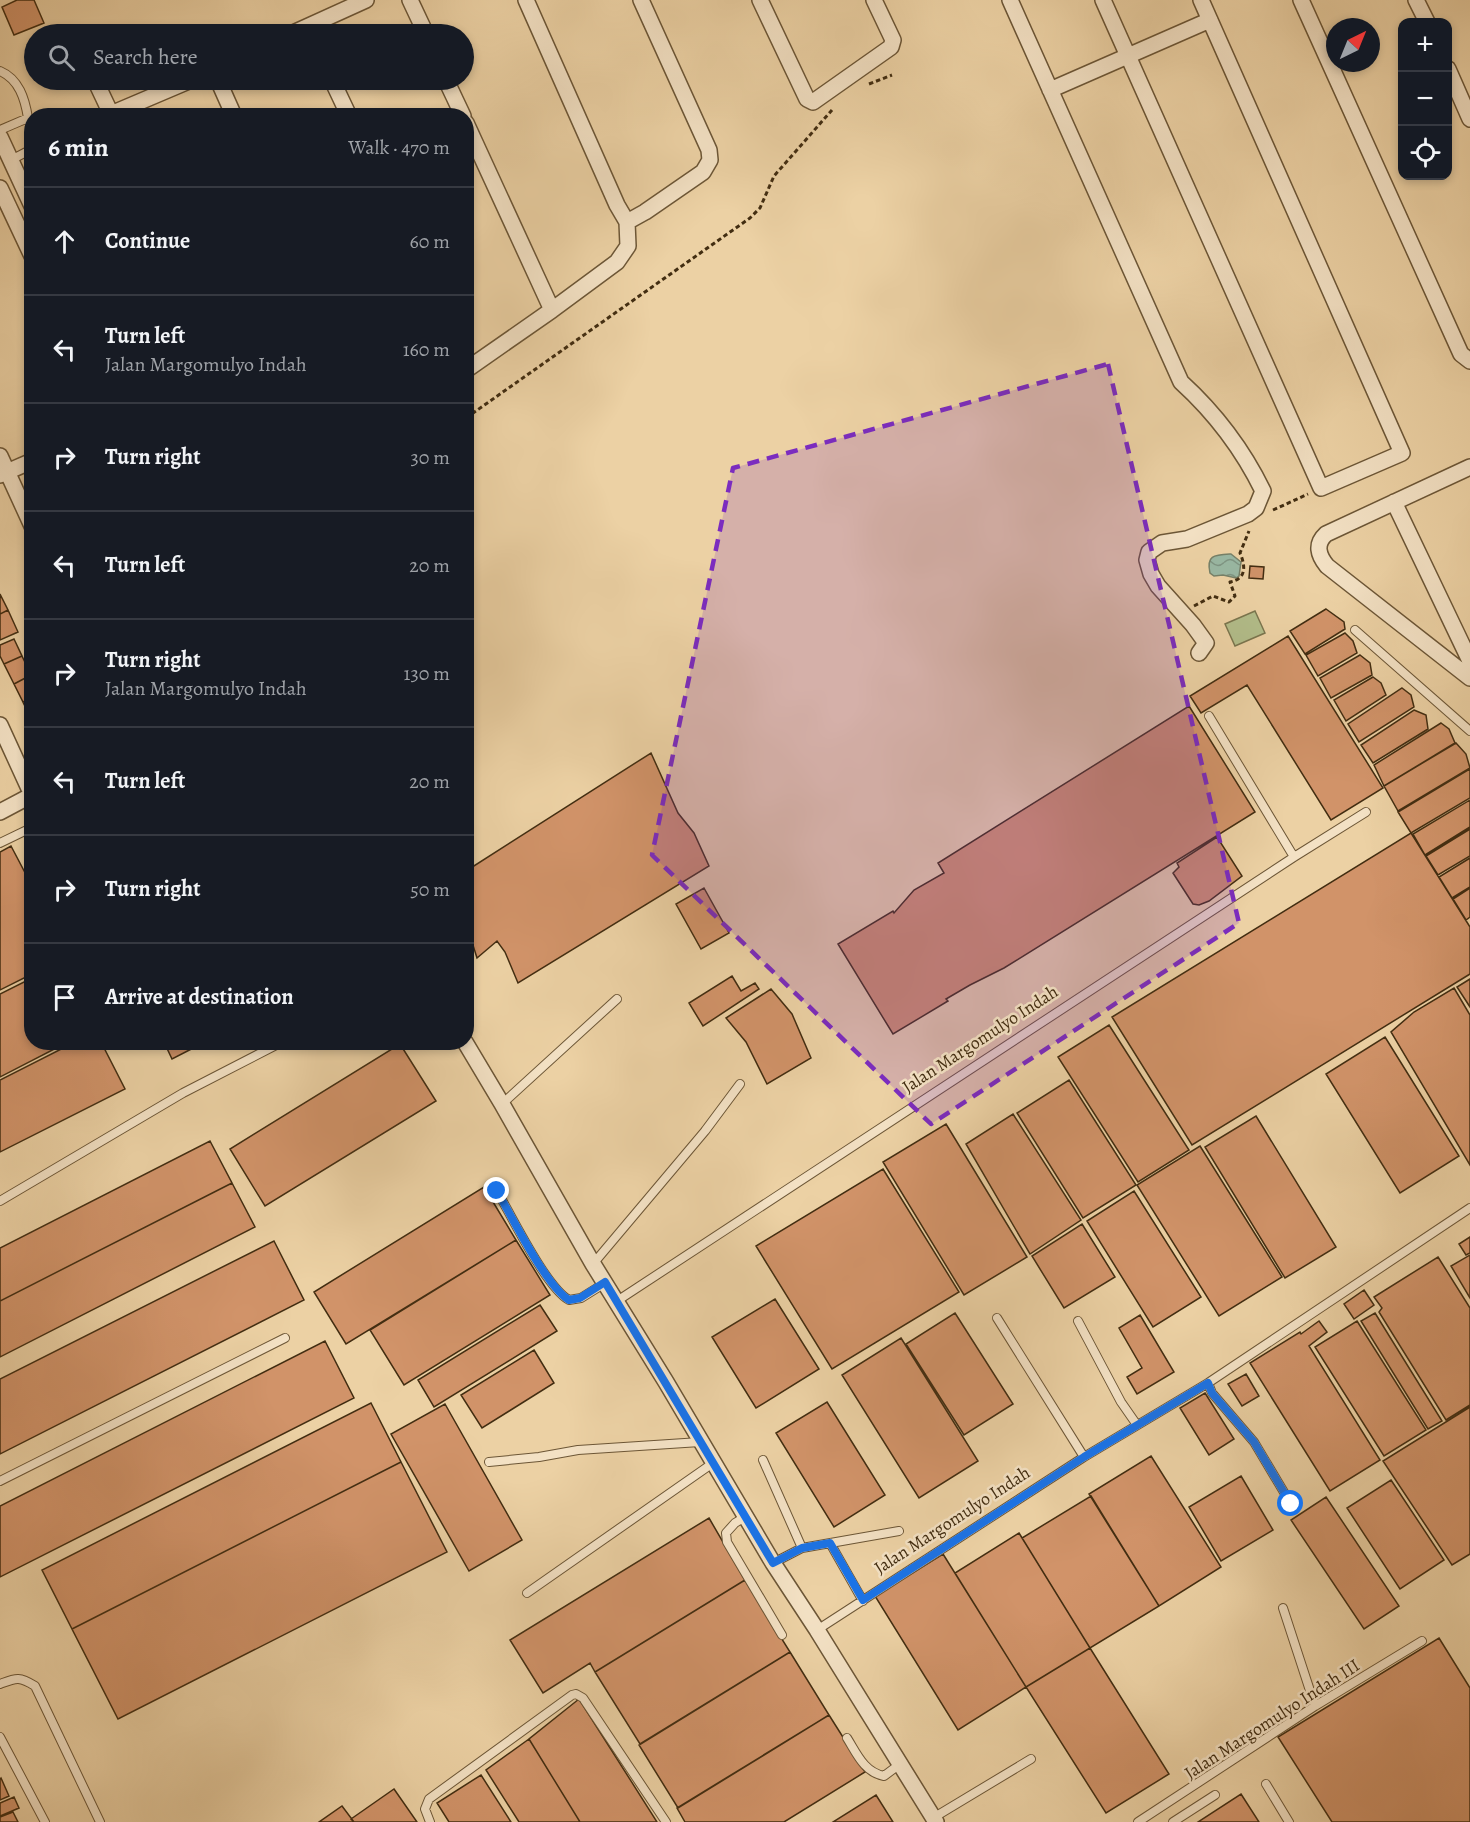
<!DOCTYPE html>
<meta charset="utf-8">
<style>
:root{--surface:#171b24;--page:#20242c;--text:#f1f3f6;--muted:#9ea1a6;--line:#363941}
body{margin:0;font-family:Alegreya,serif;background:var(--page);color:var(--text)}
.controls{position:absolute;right:18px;top:18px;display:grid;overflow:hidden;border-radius:12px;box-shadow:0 3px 9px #0003}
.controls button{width:54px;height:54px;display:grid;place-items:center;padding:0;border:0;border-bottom:2px solid var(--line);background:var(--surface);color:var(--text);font:30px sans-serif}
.compass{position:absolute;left:1326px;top:18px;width:54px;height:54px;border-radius:50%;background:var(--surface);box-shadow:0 3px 9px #0003;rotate:43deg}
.stop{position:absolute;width:18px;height:18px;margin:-14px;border:4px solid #1a73e8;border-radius:50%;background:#fff}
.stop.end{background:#1a73e8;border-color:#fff;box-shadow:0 2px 6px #0008}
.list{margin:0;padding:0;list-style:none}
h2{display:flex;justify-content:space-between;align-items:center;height:78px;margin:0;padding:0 24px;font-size:26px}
h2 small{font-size:20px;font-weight:400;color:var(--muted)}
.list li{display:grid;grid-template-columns:39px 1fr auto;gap:18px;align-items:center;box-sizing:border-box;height:108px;padding:0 24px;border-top:2px solid var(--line)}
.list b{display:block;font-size:22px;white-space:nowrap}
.list p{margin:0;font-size:20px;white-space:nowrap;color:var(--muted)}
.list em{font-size:20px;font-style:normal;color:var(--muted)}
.icon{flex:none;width:33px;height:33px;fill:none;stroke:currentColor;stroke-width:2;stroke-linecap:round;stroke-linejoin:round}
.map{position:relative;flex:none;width:1470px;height:1822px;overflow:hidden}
.search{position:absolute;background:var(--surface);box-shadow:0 3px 9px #0003;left:24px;top:24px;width:450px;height:66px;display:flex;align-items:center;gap:15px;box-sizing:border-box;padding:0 21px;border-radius:33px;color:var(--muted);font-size:22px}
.panel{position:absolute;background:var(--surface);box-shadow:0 3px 9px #0003;left:24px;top:108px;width:450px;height:942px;border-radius:24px}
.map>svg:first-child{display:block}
</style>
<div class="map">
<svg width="1470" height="1822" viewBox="0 0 1470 1822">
<defs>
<pattern id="water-waves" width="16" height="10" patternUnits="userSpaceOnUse" patternTransform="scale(1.5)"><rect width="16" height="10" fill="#99b7a2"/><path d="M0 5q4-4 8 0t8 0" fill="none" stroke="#7e9583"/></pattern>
</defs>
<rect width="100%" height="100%" fill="#ecd1a4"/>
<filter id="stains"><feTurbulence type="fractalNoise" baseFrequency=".00333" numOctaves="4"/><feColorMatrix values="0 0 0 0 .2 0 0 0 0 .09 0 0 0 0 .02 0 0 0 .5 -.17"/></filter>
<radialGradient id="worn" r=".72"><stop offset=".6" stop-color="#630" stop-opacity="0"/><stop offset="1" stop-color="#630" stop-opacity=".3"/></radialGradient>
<path fill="#b2bd8a" stroke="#7a754e" stroke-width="1.5" d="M1255,611l10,22 -30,13 -10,-22z"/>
<path fill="url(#water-waves)" stroke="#768068" stroke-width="1.5" d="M1231,554l10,8 -2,14 -3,2 -13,-3 -9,1 -4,-3c-4,-18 4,-18 21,-19z"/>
<path fill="#d19369" stroke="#422d11" stroke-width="1.5" d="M17,0h17l10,23 -30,12 -12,-28z
M1250,566l14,1 -1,12 -14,-1z
M0,594l8,16 -8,4z
M1326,609l18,13 1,7 -40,25 -15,-23z
M8,610l10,22 -18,8v-26z
M1345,633l8,8 4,12 -39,23 -12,-21z
M1288,636l95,152 -52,32 -84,-135 -46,28 -11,-17z
M14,639l8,17 -18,8 -4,-8v-11z
M1360,655l10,8 2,12 -41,23 -11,-20z
M22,656l9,19 -17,9 -10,-20z
M31,675l1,23 -9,4 -9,-18z
M1373,677l8,6 5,12 -40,26 -12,-21z
M1402,688l9,7 3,12 -55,35 -11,-18z
M32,698v20l-1,1 -8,-17z
M1189,706l66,106 -251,156 -34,17 -24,14 2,2 -55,33 -55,-90 55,-33 1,2 20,-23 30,-17 -6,-10z
M1414,710l12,5 2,14 -55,34 -12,-18z
M1441,723l8,6 6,14 -71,43 -10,-21z
M1456,743l10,11 4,14 -72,43 -14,-25z
M651,753l27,60 16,20 15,33 -191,117 -13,-31 -8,-11 -20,17 -11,-35v-52z
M1470,769v29l-59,35 -13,-21z
M1470,800v27l-45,28 -12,-21z
M1470,829v27l-32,19 -12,-19z
M1411,833l59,94v47l-278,171 -80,-128z
M1217,837l25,39 -33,25 -10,4 -6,-1 -20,-31 6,-6 -2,-4z
M11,846l21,40v88l-32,16v-138z
M1470,858v29l-18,11 -13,-21z
M704,888l25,45 -28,16 -25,-45z
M1470,888v29l-4,3 -13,-21z
M732,976l9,15 14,-8 4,6 -56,37 -14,-23z
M32,978v64l34,1 -66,34v-83z
M1470,979v28l-13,-20z
M1454,988l16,27v150l-79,-133 23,-20z
M771,989l21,25 19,44 -44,26 -21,-42 -20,-24z
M1109,1025l80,125 -51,32 -80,-125z
M1385,1037l74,119 -59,37 -74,-119z
M75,1042h26l24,47 -125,63v-72z
M164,1042h41l-33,17z
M400,1044l36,57 -171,105 -35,-57z
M1069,1080l67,105 -53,33 -66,-105z
M1013,1114l68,106 -51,34 -64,-110z
M1256,1116l80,131 -51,31 -80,-131z
M946,1124l81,133 -63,38 -81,-133z
M210,1141l22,42 -232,118v-53z
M1200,1146l82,131 -63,39 -82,-131z
M883,1169l76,123 -127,77 -76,-123z
M232,1183l23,44 -255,130v-56z
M484,1187l32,53 -170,104 -32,-52z
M1134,1191l67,106 -48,30 -66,-106z
M1082,1224l33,53 -51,31 -32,-52z
M1470,1237v16l-4,2 -7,-11z
M516,1240l34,55 -146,90 -34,-55z
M274,1241l30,59 -304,154v-75z
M1470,1255v43l-19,-32z
M1438,1257l32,51v97l-24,15 -67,-108 3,-4 -8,-11z
M1364,1290l10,15 -20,14 -10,-15z
M775,1299l44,70 -63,39 -44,-71z
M540,1305l17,26 -123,76 -16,-27z
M955,1313l58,91 -49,31 -58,-91z
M1375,1313l67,108 -14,8 -67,-108z
M1140,1315l34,57 -37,22 -10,-17 15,-9 -23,-40z
M1319,1321l8,11 -18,14 71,114 -50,31 -80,-128 50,-31 1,2z
M1357,1321l69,109 -42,26 -69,-109z
M901,1338l77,123 -59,37 -77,-123z
M325,1341l29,57 -354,179v-71z
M534,1350l20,33 -72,45 -21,-33z
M1246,1374l13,22 -17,10 -14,-22z
M1205,1393l29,46 -25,16 -29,-47z
M827,1402l58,93 -51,32 -58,-94z
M371,1403l30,59 -329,167 -30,-59z
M445,1404l77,136 -53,31 -78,-137z
M1470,1407v147l-18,11 -69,-104z
M1151,1456l70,111 -62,39 -70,-112z
M401,1462l46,90 -329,167 -46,-90z
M1241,1476l32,54 -52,31 -32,-54z
M1391,1480l53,80 -44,29 -53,-81z
M1091,1496l68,110 -69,42 -68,-110z
M1326,1497l73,109 -35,23 -73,-109z
M709,1518l36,62 -150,92 -5,-9 -47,30 -33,-53z
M1019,1533l71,115 -64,39 -71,-114z
M943,1554l83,133 -68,43 -83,-134z
M745,1580l45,72 -150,92 -45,-72z
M1439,1638l31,50v134h-138l-54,-85z
M1090,1648l79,126 -63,39 -80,-126z
M790,1652l39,63 -151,93 -39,-63z
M579,1699l78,123h-77l-51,-83z
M829,1715l36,57 -81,50h-99l-8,-14z
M529,1739l51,83h-61l-33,-52z
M481,1775l30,47h-62l-12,-19z
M1,1778l8,18 -9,4v-21z
M394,1789l23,33h-63l-3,-3z
M1241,1794l18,28h-61z
M876,1795l17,27h-60z
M14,1797l5,11 -19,8v-13z
M342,1806l12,16h-35z
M13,1812l5,10h-18v-5z"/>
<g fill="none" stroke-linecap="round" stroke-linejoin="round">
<defs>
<path id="service" d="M0,71c19,8 25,28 28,47l-28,12
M28,118l4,9
M11,160l21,-11
M1355,630l115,101
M1209,716l85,141
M0,843l31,-15
M502,1104l115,-105
M497,1191c15,26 49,96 72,109l12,-2 24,-15
M0,1201l183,-108 99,-51
M593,1264l112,-133 35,-47
M617,1301l677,-444 72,-45
M997,1318l87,139
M1078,1321l43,81 16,23
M1208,1383l4,10 42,49 37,62
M763,1460l39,88
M489,1462l50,-5 39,-7 122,-8
M0,1481l285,-143
M745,1517l-10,6 -9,10 1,9 55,93
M830,1543l33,58
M773,1563l29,-15 97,-17
M527,1593l186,-130
M1283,1608l32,98
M817,1630l267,-173 124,-74 262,-175
M0,1684c16,-6 19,-8 35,2l65,136
M0,1737l45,85
M847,1738c10,16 17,34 37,38l16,-12
M1266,1784l23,38
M933,1818l98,-59
M430,1822l-5,-13 4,-10 143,-104 4,-1 7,4 83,124
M1138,1822l177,-116 107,-65
M1173,1822l42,-27"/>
<path id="minor" d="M410,0l16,34
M526,0l91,205 10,17 18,-10 58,-40 7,-12 -1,-10 -68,-150
M760,0l47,99 6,3 78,-55 2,-7 -19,-40
M1010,0l171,382c34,31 62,68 82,109l-7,17 -8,6 -61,25 -25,4 -13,9 -2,8 4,14 7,12 35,39 13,18 -7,10
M1103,0l218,488 81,-35 -201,-453
M1301,0l160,354 9,7
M1416,0l11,22
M291,34l75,-34
M1448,69l22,50
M95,80l17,36
M218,80l16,36
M332,80l17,36
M446,80l17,36
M1050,90l160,-70
M111,114l80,-34
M466,123l86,187 -86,60
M0,137l32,69
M0,188l32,68
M552,310l65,-48 11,-16 -1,-24
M0,456l32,70
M1470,467l-144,67c-11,10 -8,21 1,32l143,112
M0,475l32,-14
M1394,502l76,159
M0,725l32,70
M0,812l32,-17
M465,1042l37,62 91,160 73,118 107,181 44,67 119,192"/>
</defs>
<use href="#service" stroke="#6c5636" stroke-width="10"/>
<use href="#minor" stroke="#6c5636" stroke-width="18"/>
<path stroke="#422d11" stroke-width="3" stroke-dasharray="4.5 3" stroke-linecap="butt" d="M869,84l23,-9
M466,418l284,-200 10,-10 14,-32 58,-66
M1273,510l35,-16
M1194,606l19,-10 16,6 6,-6 -5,-14c16,-3 16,-15 10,-29l9,-22"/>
<use href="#service" stroke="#f3e1c4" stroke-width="8"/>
<use href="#minor" stroke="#f3e1c4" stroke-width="15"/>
</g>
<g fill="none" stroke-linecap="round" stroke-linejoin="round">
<path stroke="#1a73e8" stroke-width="8" d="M497,1191c15,26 49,95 72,109l11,-2 25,-16 168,281 29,-15 28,-5 33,57 221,-143 124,-74 4,10 42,49 37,62"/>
</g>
<path fill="#7b2cbf" fill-opacity="0.2" stroke="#7b2cbf" stroke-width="4.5" stroke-dasharray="12 8" stroke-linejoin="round" d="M1108,364l131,559 -308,201 -279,-269 81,-387z"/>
<g text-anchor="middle" stroke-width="5" stroke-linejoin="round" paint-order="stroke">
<g font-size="18" fill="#422d11" stroke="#f3e1c4">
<text transform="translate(980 1039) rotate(-33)" y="6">Jalan Margomulyo Indah</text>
<text transform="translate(952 1520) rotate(-33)" y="6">Jalan Margomulyo Indah</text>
<text transform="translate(1272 1719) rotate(-33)" y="6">Jalan Margomulyo Indah III</text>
</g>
</g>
<rect width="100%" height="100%" filter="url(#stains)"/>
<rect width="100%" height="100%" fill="url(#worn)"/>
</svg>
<div class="controls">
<button>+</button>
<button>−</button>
<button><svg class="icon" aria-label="locate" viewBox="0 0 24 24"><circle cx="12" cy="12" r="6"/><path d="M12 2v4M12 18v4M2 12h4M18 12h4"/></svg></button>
</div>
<svg class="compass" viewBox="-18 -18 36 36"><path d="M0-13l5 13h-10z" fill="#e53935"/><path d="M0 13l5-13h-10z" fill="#9ea1a6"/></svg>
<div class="stop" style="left:1291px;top:1504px"></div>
<div class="stop end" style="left:497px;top:1191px"></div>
<div class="search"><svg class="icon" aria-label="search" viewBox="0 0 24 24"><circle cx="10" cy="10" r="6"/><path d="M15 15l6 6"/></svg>Search here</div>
<section class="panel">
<h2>6 min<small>Walk · 470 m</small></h2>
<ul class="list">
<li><svg class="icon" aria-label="ahead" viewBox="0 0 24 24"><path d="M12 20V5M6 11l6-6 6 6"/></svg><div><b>Continue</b></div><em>60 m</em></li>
<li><svg class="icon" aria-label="left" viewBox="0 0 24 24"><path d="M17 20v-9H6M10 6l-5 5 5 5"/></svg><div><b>Turn left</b><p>Jalan Margomulyo Indah</p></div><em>160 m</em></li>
<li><svg class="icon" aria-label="right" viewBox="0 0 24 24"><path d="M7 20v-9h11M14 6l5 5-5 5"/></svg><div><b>Turn right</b></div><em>30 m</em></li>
<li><svg class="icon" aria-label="left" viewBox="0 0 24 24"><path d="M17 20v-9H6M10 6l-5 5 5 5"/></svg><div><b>Turn left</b></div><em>20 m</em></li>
<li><svg class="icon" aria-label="right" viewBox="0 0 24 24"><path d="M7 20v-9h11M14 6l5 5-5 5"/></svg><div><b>Turn right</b><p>Jalan Margomulyo Indah</p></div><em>130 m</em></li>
<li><svg class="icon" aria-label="left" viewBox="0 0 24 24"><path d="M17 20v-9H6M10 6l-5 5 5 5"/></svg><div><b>Turn left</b></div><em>20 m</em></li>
<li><svg class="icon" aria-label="right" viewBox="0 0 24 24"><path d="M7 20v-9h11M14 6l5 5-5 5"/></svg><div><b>Turn right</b></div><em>50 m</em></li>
<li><svg class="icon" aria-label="arrive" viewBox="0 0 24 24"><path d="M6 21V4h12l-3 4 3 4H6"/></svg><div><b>Arrive at destination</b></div></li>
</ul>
</section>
</div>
